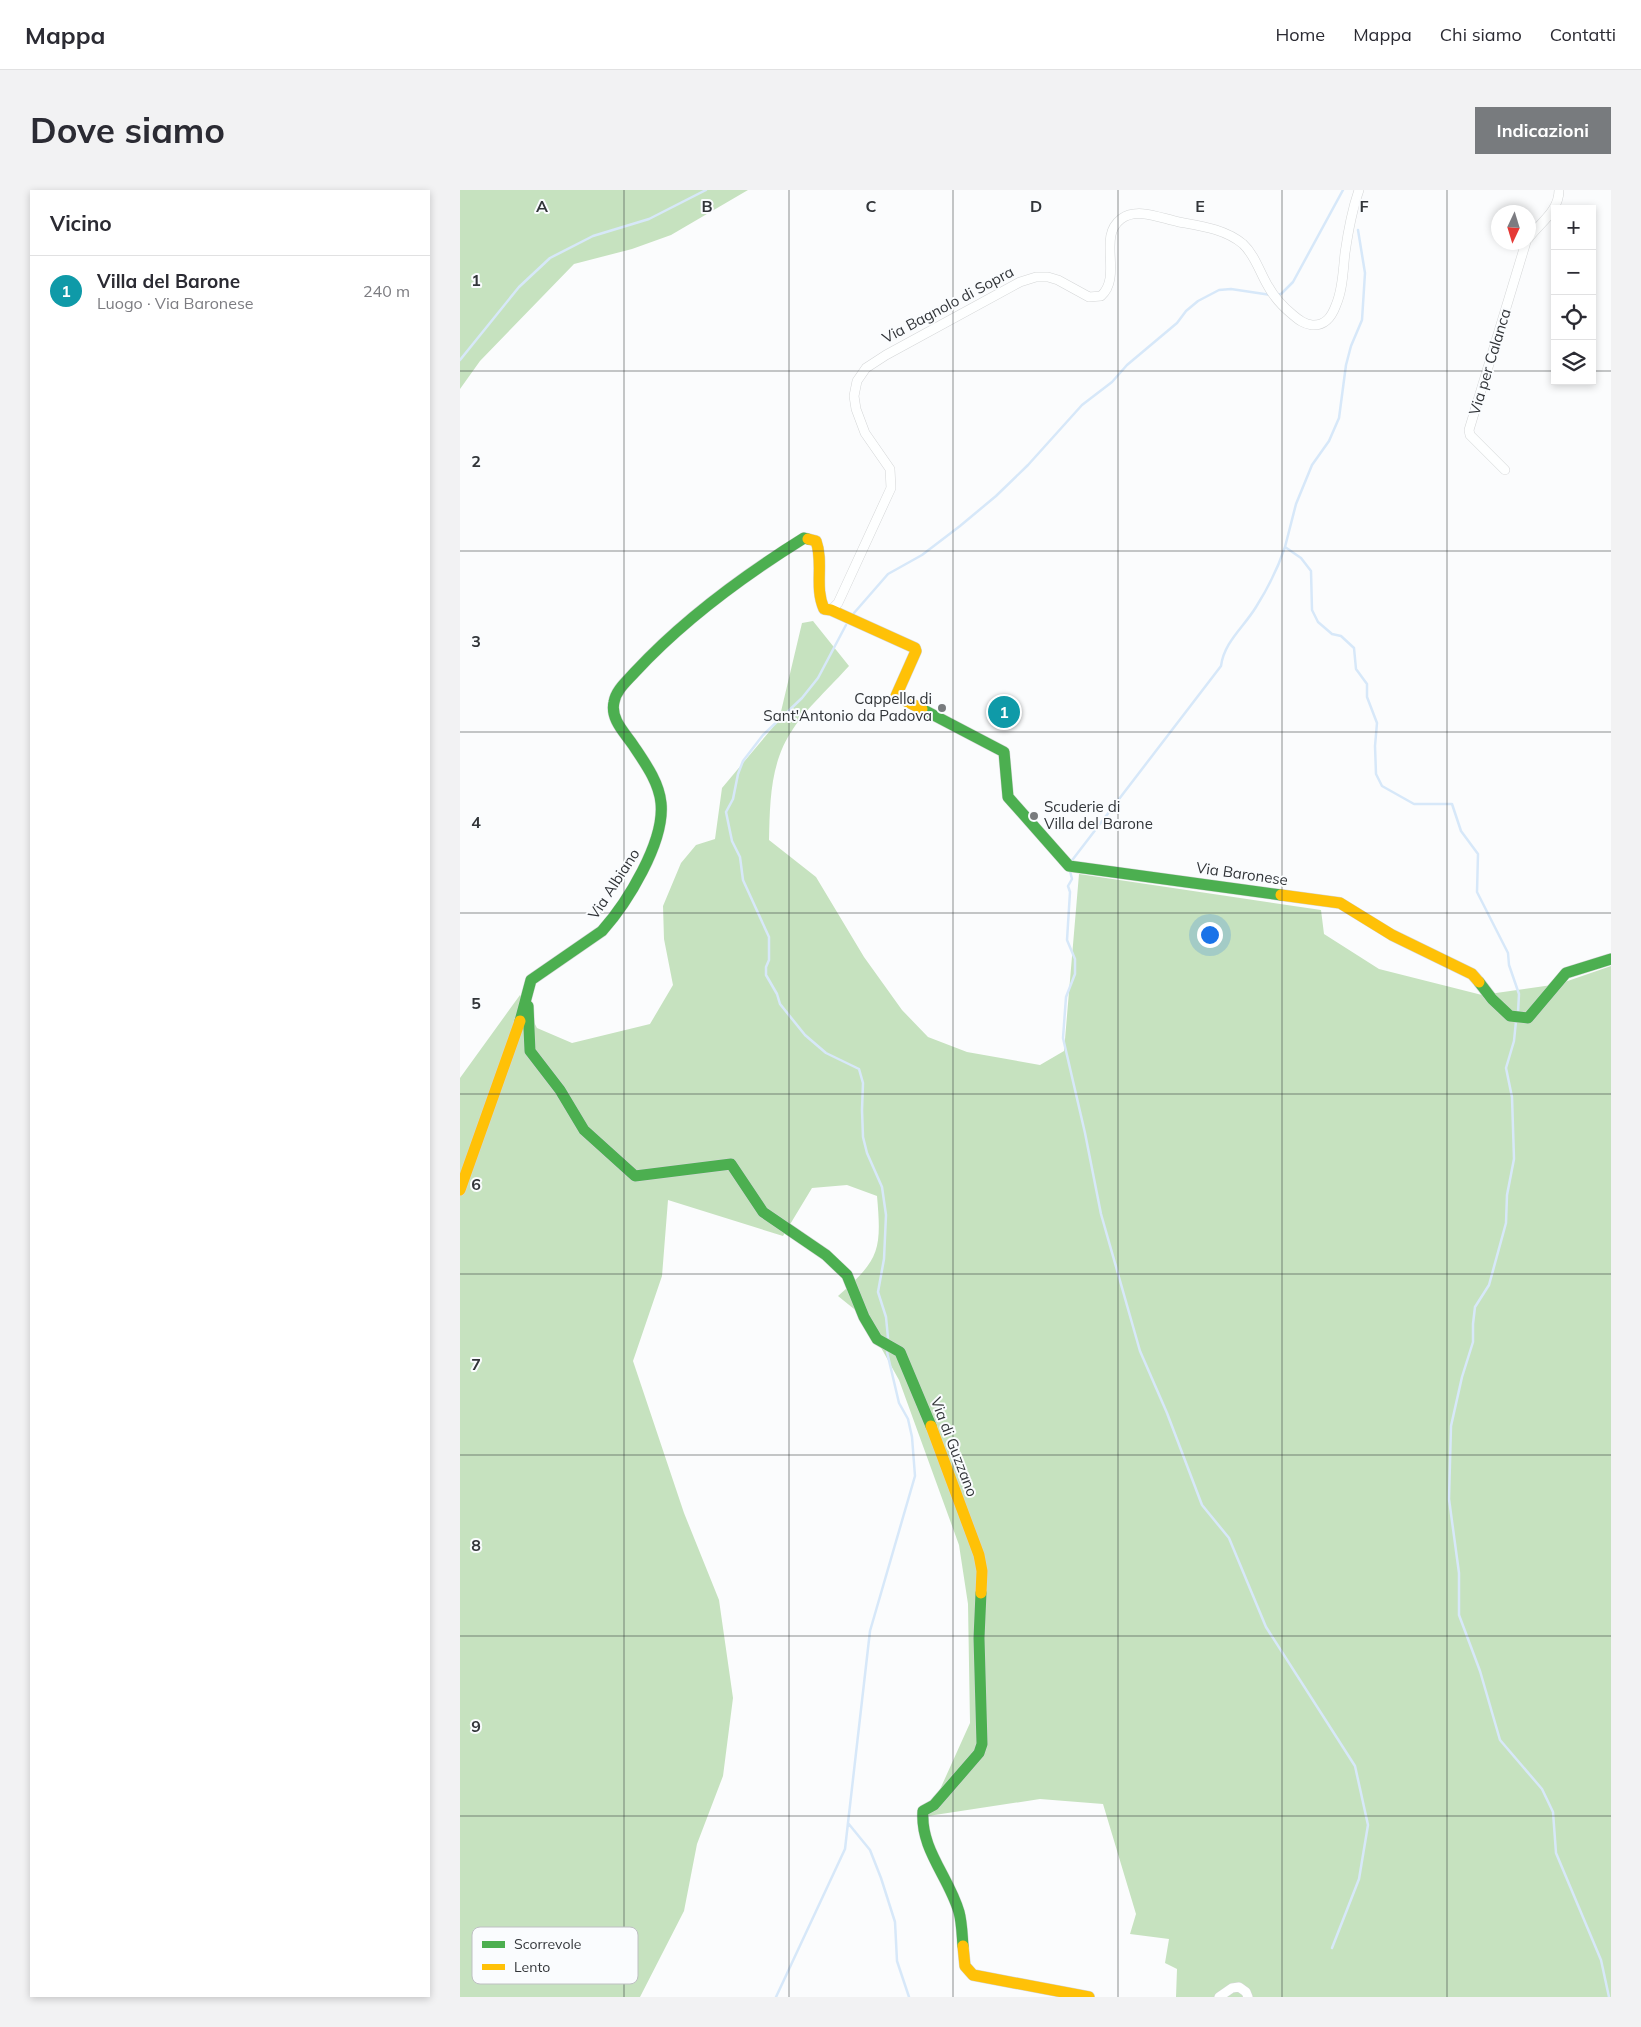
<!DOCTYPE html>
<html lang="it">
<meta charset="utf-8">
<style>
:root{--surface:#fff;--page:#f2f2f3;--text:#2b2b33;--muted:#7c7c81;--line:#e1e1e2;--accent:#787b7e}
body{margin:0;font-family:Mulish,sans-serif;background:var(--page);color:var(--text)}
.controls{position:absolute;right:15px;top:15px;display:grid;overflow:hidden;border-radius:0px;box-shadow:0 2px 8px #0003}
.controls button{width:45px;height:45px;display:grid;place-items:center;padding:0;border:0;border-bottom:1px solid var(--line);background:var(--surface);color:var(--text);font:25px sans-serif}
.compass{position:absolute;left:1031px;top:15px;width:45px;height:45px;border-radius:50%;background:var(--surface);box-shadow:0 2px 8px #0003;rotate:184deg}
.you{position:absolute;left:749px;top:744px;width:18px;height:18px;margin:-12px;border:4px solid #fff;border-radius:50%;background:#1a73e8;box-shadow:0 0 0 8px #1a73e833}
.badge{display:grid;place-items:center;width:32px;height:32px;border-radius:50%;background:var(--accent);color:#fff;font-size:16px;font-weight:700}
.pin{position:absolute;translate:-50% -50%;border:2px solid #fff;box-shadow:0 1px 5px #0006}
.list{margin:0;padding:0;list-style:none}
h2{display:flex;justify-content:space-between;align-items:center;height:65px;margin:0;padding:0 20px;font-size:21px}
h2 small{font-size:16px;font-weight:400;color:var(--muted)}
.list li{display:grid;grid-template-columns:32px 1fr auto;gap:15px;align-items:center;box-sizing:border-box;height:70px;padding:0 20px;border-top:1px solid var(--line)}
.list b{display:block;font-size:19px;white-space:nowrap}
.list p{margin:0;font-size:16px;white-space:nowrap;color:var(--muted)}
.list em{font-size:16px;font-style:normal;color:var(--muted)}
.icon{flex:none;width:28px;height:28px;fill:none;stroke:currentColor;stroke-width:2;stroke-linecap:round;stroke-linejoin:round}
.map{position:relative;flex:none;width:1151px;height:1807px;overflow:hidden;border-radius:0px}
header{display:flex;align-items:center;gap:30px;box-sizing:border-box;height:70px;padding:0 25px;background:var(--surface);border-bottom:1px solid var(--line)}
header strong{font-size:24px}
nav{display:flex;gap:28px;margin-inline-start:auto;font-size:18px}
.intro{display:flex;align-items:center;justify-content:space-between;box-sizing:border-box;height:120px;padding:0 30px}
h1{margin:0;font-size:35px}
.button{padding:12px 22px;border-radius:0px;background:var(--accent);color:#fff;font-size:18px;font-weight:700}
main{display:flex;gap:30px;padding:0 30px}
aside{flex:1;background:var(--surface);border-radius:0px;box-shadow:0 2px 8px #0003}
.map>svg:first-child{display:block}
</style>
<header>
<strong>Mappa</strong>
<nav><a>Home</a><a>Mappa</a><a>Chi siamo</a><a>Contatti</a></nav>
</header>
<div class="intro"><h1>Dove siamo</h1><a class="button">Indicazioni</a></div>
<main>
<aside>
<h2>Vicino<small></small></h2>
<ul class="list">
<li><span class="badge" style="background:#0f9aa8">1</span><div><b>Villa del Barone</b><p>Luogo · Via Baronese</p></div><em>240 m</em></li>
</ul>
</aside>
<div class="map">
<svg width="1151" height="1807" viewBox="0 0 1151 1807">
<rect width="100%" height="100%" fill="#fbfcfd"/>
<path fill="#c6e2bf" d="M0,0h288l-77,45 -39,14 -58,15 -94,97 -20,28z
M353,431l36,45c-17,19 -43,43 -56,63 -23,33 -23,73 -24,111l47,37 48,80 38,53 26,27 39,15 73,13 24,-14 15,-177 242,36 3,24 55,35 103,26 77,-11 52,-18v1031h-435l1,-28 -12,-6 4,-24 -39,-5 6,-20 -33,-110 -63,-5 -112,17 42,-93 -2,-119 -9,-59 -60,-165 -35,-63 -26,-21c41,-36 44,-45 39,-100l-30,-11 -35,3 -29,48 -115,-36 -6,76 -29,85 51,152 35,87 14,98 -10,78 -26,68 -13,67 -44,86h-180v-919l60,-83 17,33 35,15 78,-19 23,-39 -9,-46 -1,-33 18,-43 15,-18 19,-6 7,-51 57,-68 23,-97z"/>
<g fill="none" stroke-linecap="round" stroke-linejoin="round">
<path stroke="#d7e8f9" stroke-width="2.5" d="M898,40l7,43 -3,47 -11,26 -5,19 -7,53 -10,23 -17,24 -16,39 -11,43 16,11 10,13 1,39 6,12 14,12 9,2 13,12 2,21 11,15v13l10,26 -2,23 1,28 6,12 32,18h38l9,27 17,23 -1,38 31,61 1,12 10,29 -1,19
M816,105l5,-1 12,-12 50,-92
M0,170l59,-73 31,-29 43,-22 56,-17 57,-29
M394,423l34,-39 34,-19 38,-29 36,-30 32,-31 54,-60 30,-23 15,-17 50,-42 9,-12 12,-10 21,-11 12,-1 40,6
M386,435l-28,53 -16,20 -39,37 -20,26 -5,13 -5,25 -7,13 6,29 8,16 3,23 26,57v23l-3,7v8l11,19 3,10 25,31 21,18 33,16 4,14 -1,27 1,27 4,16 15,34 4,28 -2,44 -6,33 8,25 2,21
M610,673l151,-197c3,-24 23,-39 35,-59 12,-19 22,-39 29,-60
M610,681l2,8 -4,7 2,6 -3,48 8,19v15l-9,23 -3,41 22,95 16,81 39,137 27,62 35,92 27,33 37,89 89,139 13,59 -9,54 -27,69
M1056,831l-2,20 -8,27 6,29 2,62 -7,36 -1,28 -17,62 -14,22 -2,17v18l-11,35 -11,49 -2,73 10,74v42l21,56 20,69 42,49 11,23 3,41 45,107 8,37
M388,1633l22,27 11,28 14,44 2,39 12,36
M316,1807l69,-148 25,-218 45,-155 -3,-39 -4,-18 -9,-16 -12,-51"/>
<defs>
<path id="street" d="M1068,49c11,-16 31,-27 31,-49
M1045,280l-35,-35 -1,-5 57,-188
M371,420l7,-7 53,-115 -1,-19 -25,-36 -9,-24 -2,-13 3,-15 9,-13 20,-13 134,-73 16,-5h12l10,3 31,17 12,-1c22,-20 -4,-59 20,-77 16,-12 39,-1 58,3 22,4 46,7 64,22 12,11 17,29 25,42 6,11 15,21 25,29 6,5 11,9 19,10 14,1 20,-9 24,-20 7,-16 7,-35 9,-52 3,-21 7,-43 14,-63
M759,1807l13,-9 7,-1 7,5 2,5"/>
<path id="fast" d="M462,519l82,43 4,45 61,69 212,29
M1019,792l13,17 18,17 18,2 38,-45 45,-14
M68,816l2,45 30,39 24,40 51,46 96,-12 32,48 63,43 21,20 17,42 13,22 23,13 31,74
M60,831l11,-41 71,-49c25,-28 63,-89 59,-128 -2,-21 -16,-40 -28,-58 -8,-12 -23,-26 -19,-43 2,-12 13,-21 21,-30 49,-53 108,-96 169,-134l4,1
M503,1756c-1,-11 -1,-23 -4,-34 -10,-35 -39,-63 -36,-101l11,-6 45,-52 3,-9 -3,-106 2,-45"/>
<path id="slow" d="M348,349l8,2c8,22 -2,46 8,68l7,1 84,38 1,3 -20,45 26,13
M821,705l59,8 52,32 80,39 7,8
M0,1000l60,-169
M471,1236l48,129 3,16 -1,22
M503,1756l2,20 8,9 116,22"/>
</defs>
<use href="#street" stroke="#d4d6d7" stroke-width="10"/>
<use href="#fast" stroke="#d4d6d7" stroke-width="12"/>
<use href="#slow" stroke="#d4d6d7" stroke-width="12"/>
<use href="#street" stroke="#feffff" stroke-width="9"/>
<use href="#fast" stroke="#4caf50" stroke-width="11"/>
<use href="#slow" stroke="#ffc107" stroke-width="11"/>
</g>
<path fill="none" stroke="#323539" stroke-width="1" stroke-opacity="0.55" d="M164,0v1807M329,0v1807M493,0v1807M658,0v1807M822,0v1807M987,0v1807M0,181h1095M1132,181h19M0,361h1151M0,542h1151M0,723h1151M0,904h1151M0,1084h1151M0,1265h1151M0,1446h1151M0,1626h1151"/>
<g fill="#787b7e" stroke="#fafcfe" stroke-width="2">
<circle cx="482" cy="518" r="5"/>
<circle cx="574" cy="626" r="5"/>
</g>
<g text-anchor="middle" stroke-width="4" stroke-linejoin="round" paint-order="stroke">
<g font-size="15" fill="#323539" stroke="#fafcfe">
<text transform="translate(488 115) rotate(-28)" y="5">Via Bagnolo di Sopra</text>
<text transform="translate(1030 172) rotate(-73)" y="5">Via per Calanca</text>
<text transform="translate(782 684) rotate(8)" y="5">Via Baronese</text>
<text transform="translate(154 694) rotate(-57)" y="5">Via Albiano</text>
<text transform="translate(494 1257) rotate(69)" y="5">Via di Guzzano</text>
</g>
<g font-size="15" fill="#323539" stroke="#fafcfe" text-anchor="end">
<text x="472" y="514">Cappella di<tspan x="472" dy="17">Sant'Antonio da Padova</tspan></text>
<text x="584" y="622" text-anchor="start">Scuderie di<tspan x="584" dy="17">Villa del Barone</tspan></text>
</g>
</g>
<rect x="12" y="1737" width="166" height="57" rx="8" fill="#fafcfe" stroke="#bec0c3" stroke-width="1"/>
<rect x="22" y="1751" width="23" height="7" fill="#4caf50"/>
<rect x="22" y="1774" width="23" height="6" fill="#ffc107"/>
<g font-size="14" fill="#323539">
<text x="54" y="1759">Scorrevole</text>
<text x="54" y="1782">Lento</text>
</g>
<g font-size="16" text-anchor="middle" font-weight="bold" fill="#323539" stroke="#fafcfe" stroke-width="4" stroke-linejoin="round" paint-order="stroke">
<text x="82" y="22">A</text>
<text x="247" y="22">B</text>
<text x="411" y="22">C</text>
<text x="576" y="22">D</text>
<text x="740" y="22">E</text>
<text x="904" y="22">F</text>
<text x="16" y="96">1</text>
<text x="16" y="277">2</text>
<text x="16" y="457">3</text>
<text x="16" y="638">4</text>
<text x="16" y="819">5</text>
<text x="16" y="1000">6</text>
<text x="16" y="1180">7</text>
<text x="16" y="1361">8</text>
<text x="16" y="1542">9</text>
</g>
</svg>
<div class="controls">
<button>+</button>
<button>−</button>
<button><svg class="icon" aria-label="locate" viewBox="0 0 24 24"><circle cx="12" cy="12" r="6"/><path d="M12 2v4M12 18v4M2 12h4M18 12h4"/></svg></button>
<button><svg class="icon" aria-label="layers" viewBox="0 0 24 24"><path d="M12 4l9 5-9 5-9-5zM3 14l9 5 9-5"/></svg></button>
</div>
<svg class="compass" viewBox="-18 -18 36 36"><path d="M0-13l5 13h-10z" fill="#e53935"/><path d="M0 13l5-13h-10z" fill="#7c7c81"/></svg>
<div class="you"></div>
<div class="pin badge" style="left:544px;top:522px;background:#0f9aa8">1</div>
</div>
</main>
